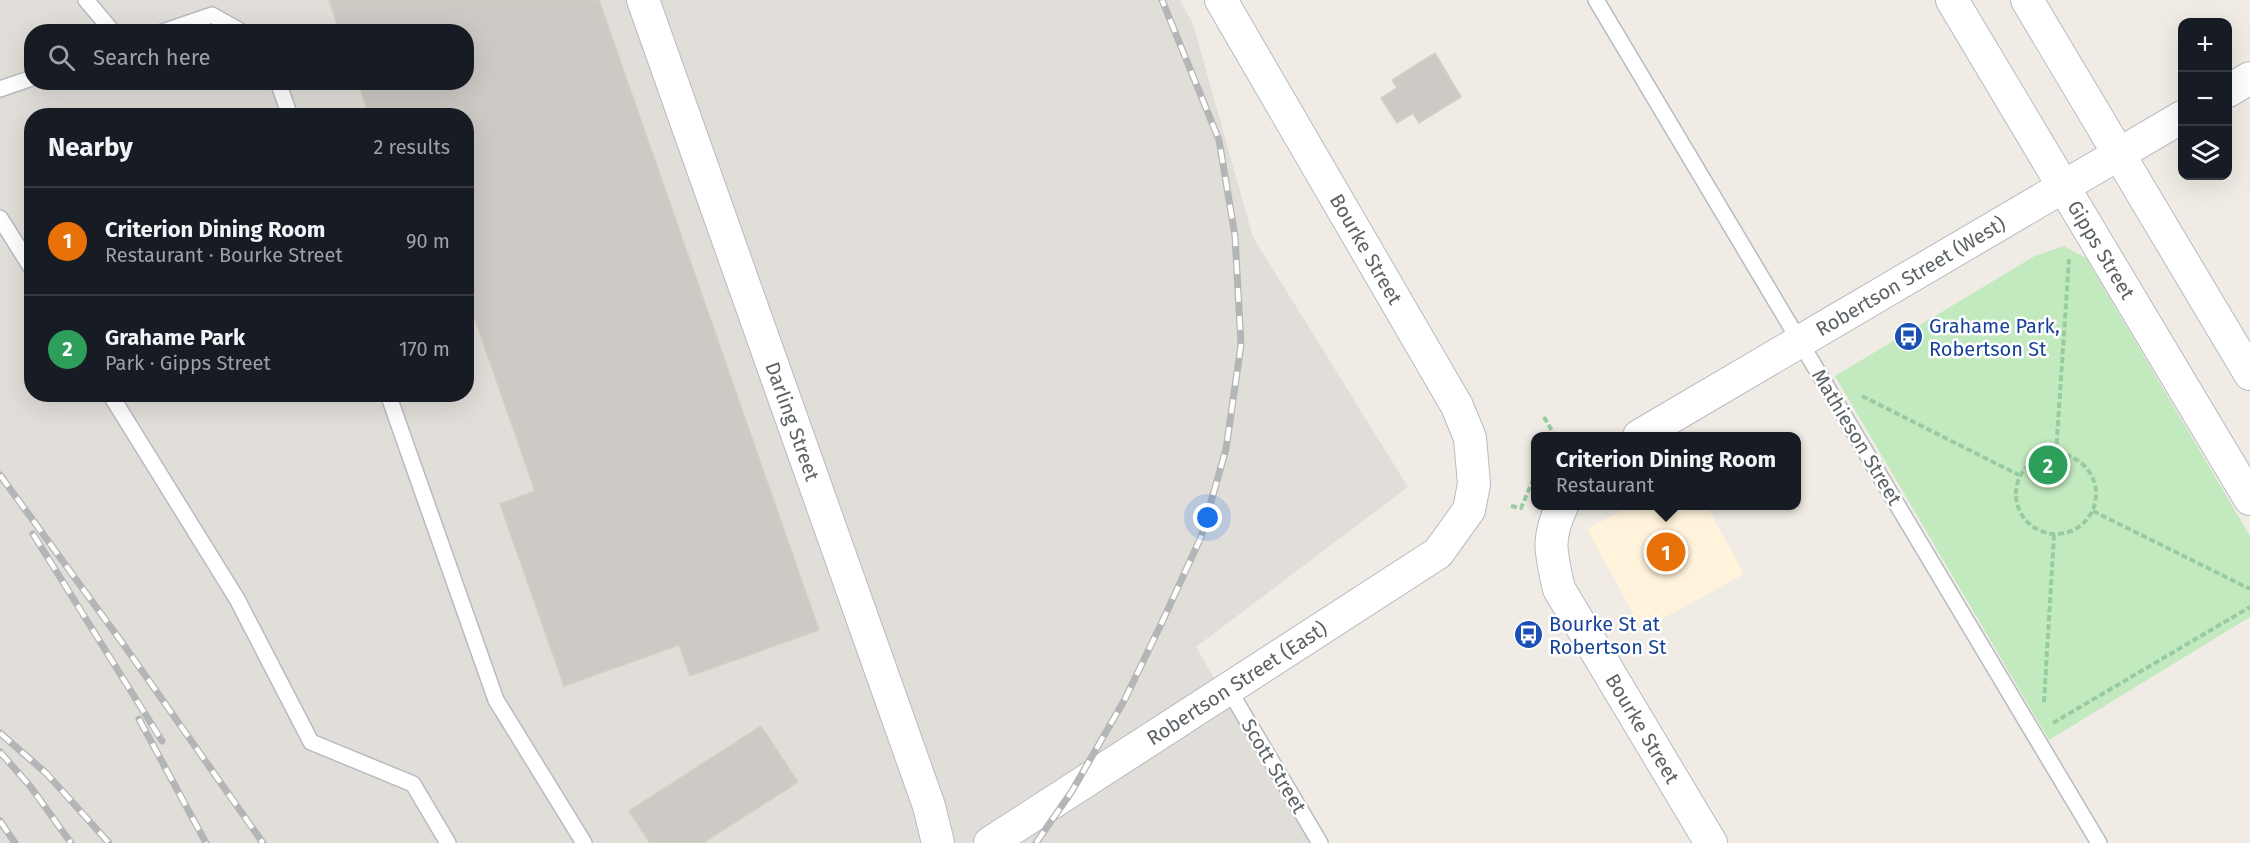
<!DOCTYPE html>
<meta charset="utf-8">
<style>
:root{--surface:#171b24;--page:#242831;--text:#f1f3f6;--muted:#9ea1a6;--line:#363941;--accent:#f72428}
body{margin:0;font-family:"Fira Sans",sans-serif;background:var(--page);color:var(--text)}
.controls{position:absolute;right:18px;top:18px;display:grid;overflow:hidden;border-radius:12px;box-shadow:0 6px 24px #0002}
.controls button{width:54px;height:54px;display:grid;place-items:center;padding:0;border:0;border-bottom:2px solid var(--line);background:var(--surface);color:var(--text);font:30px sans-serif}
.you{position:absolute;left:1208px;top:518px;width:21px;height:21px;margin:-15px;border:4px solid #fff;border-radius:50%;background:#1a73e8;box-shadow:0 0 0 9px #1a73e833}
.badge{display:grid;place-items:center;width:39px;height:39px;border-radius:50%;background:var(--accent);color:#fff;font-size:20px;font-weight:700}
.pin{position:absolute;translate:-50% -50%;border:3px solid #fff;box-shadow:0 2px 6px #0006}
.popup{position:absolute;left:1531px;top:432px;width:270px;height:78px;box-sizing:border-box;display:grid;place-content:center;border-radius:12px;background:var(--surface);filter:drop-shadow(0 2px 4px #0005);font-size:20px;white-space:nowrap;color:var(--muted)}
.popup b{font-size:22px;color:var(--text)}
.popup::after{content:'';position:absolute;left:50%;top:100%;margin-left:-12px;border:12px solid transparent;border-top-color:var(--surface)}
.list{margin:0;padding:0;list-style:none}
h2{display:flex;justify-content:space-between;align-items:center;height:78px;margin:0;padding:0 24px;font-size:26px}
h2 small{font-size:20px;font-weight:400;color:var(--muted)}
.list li{display:grid;grid-template-columns:39px 1fr auto;gap:18px;align-items:center;box-sizing:border-box;height:108px;padding:0 24px;border-top:2px solid var(--line)}
.list b{display:block;font-size:22px;white-space:nowrap}
.list p{margin:0;font-size:20px;white-space:nowrap;color:var(--muted)}
.list em{font-size:20px;font-style:normal;color:var(--muted)}
.icon{flex:none;width:33px;height:33px;fill:none;stroke:currentColor;stroke-width:2;stroke-linecap:round;stroke-linejoin:round}
.map{position:relative;flex:none;width:2250px;height:843px;overflow:hidden}
.search{position:absolute;background:var(--surface);box-shadow:0 6px 24px #0002;left:24px;top:24px;width:450px;height:66px;display:flex;align-items:center;gap:15px;box-sizing:border-box;padding:0 21px;border-radius:24px;color:var(--muted);font-size:22px}
.panel{position:absolute;background:var(--surface);box-shadow:0 6px 24px #0002;left:24px;top:108px;width:450px;height:294px;border-radius:24px}
.map>svg:first-child{display:block}
</style>
<div class="map">
<svg width="2250" height="843" viewBox="0 0 2250 843">
<rect width="100%" height="100%" fill="#f0ece5"/>
<path fill="#fff3db" d="M1630,506h77l37,68 -102,56 -55,-101z"/>
<path fill="#e1ded9" fill-rule="evenodd" d="M0,0h1180l13,24 60,213 155,250 -212,160 115,196h-1311zM32,32h434v50h-434zM32,116h434v278h-434z"/>
<path fill="#c3e9bf" d="M2064,246l22,12 164,278v81l-201,123 -214,-364 200,-120z"/>
<path fill="#cdc9c4" stroke="#d5cec2" stroke-width="1.5" d="M329,0h270l220,630 -129,46 -11,-31 -115,41 -64,-182 35,-13 -64,-183 -5,1v-193h-97l-11,-34h108v-50h-126z
M1435,53l26,44 -42,26 -6,-10 -16,10 -16,-25 16,-10 -5,-8z
M761,726l37,56 -95,61h-53l-21,-32z"/>
<g fill="none" stroke-linecap="round" stroke-linejoin="round">
<defs>
<path id="service" d="M86,0l27,32
M1596,0l503,843
M162,32l50,-17 30,17
M278,82l12,34
M0,89l32,-11
M0,218l32,51
M110,394l127,205 74,143 102,42 35,59
M388,394l108,306 88,143
M1229,690l91,153"/>
<g id="minor">
<path id="s1" d="M643,0l286,806 9,37"/>
<path id="s2" d="M1952,0l298,499"/>
<path d="M2027,0l223,374"/>
<path d="M2228,91l22,-13"/>
<path id="s3" d="M1639,436l543,-319"/>
<path id="s4" d="M1562,506c-16,34 -11,47 -3,83l152,254"/>
<path id="s5" d="M990,843l448,-290 31,-43 5,-26 -4,-46 -13,-32 -236,-406"/>
</g>
</defs>
<use href="#service" stroke="#b7bbc0" stroke-width="18"/>
<use href="#minor" stroke="#b7bbc0" stroke-width="34"/>
<path stroke="#97cca1" stroke-width="4" stroke-dasharray="6 3" stroke-linecap="butt" d="M1862,396l157,79
M1544,417l11,19
M2056,453l13,-194
M2016 494a40 40 0 1 1 80 0a40 40 0 1 1-80 0Z
M1511,506l10,2 15,-35
M2093,511l157,78
M2044,702l10,-167
M2053,723l197,-116"/>
<use href="#service" stroke="#fff" stroke-width="15"/>
<use href="#minor" stroke="#fff" stroke-width="32"/>
<defs>
<path id="rail" d="M0,475l126,173 137,195
M33,534l129,207
M139,719l67,124
M0,733l47,41 62,69
M0,752l30,34 41,57
M0,821l15,22
M1036,843l36,-52 53,-92 39,-81 37,-81 25,-88 15,-104 -6,-109 -16,-96 -57,-140"/>
</defs>
<use href="#rail" stroke="#b4b5b6" stroke-width="7"/>
<use href="#rail" stroke="#fff" stroke-width="4.5" stroke-dasharray="14" stroke-linecap="butt"/>
</g>
<defs>
<symbol id="bus-disc" viewBox="-11 -11 22 22"><circle r="9.5" fill="#1a4fb4" stroke="#fff"/><path d="M-5-6H5V4H4V6H2V4H-2V6H-4V4H-5ZM-3.5-4V0h7V-4ZM-3.5 1.2v1.5H-2V1.2ZM2 1.2v1.5H3.5V1.2Z" fill="#fff"/></symbol>
</defs>
<g fill-rule="evenodd">
<use href="#bus-disc" x="1892" y="320" width="33" height="33"/>
<use href="#bus-disc" x="1512" y="618" width="33" height="33"/>
</g>
<g text-anchor="middle" stroke-width="5" stroke-linejoin="round" paint-order="stroke">
<g font-size="20" fill="#5c6266" stroke="#fff">
<text transform="translate(1366 249) rotate(60)" y="7">Bourke Street</text>
<text dy="7" stroke="none"><textPath href="#s2" startOffset="291">Gipps Street</textPath></text>
<text dy="7" stroke="none"><textPath href="#s3" startOffset="315">Robertson Street (West)</textPath></text>
<text dy="7" stroke="none"><textPath href="#s1" startOffset="447">Darling Street</textPath></text>
<text transform="translate(1857 437) rotate(59)" y="7">Mathieson Street</text>
<text dy="7" stroke="none"><textPath href="#s5" startOffset="294">Robertson Street (East)</textPath></text>
<text dy="7" stroke="none"><textPath href="#s4" startOffset="248">Bourke Street</textPath></text>
<text transform="translate(1274 766) rotate(59)" y="7">Scott Street</text>
</g>
<g font-size="20" fill="#164399" stroke="#fff" text-anchor="start">
<text x="1929" y="333">Grahame Park,<tspan x="1929" dy="23">Robertson St</tspan></text>
<text x="1549" y="631">Bourke St at<tspan x="1549" dy="23">Robertson St</tspan></text>
</g>
</g>
</svg>
<div class="controls">
<button>+</button>
<button>−</button>
<button><svg class="icon" aria-label="layers" viewBox="0 0 24 24"><path d="M12 4l9 5-9 5-9-5zM3 14l9 5 9-5"/></svg></button>
</div>
<div class="you"></div>
<div class="pin badge" style="left:1666px;top:552px;background:#e8710a">1</div>
<div class="popup"><b>Criterion Dining Room</b>Restaurant</div>
<div class="pin badge" style="left:2048px;top:465px;background:#2e9e5b">2</div>
<div class="search"><svg class="icon" aria-label="search" viewBox="0 0 24 24"><circle cx="10" cy="10" r="6"/><path d="M15 15l6 6"/></svg>Search here</div>
<section class="panel">
<h2>Nearby<small>2 results</small></h2>
<ul class="list">
<li><span class="badge" style="background:#e8710a">1</span><div><b>Criterion Dining Room</b><p>Restaurant · Bourke Street</p></div><em>90 m</em></li>
<li><span class="badge" style="background:#2e9e5b">2</span><div><b>Grahame Park</b><p>Park · Gipps Street</p></div><em>170 m</em></li>
</ul>
</section>
</div>
